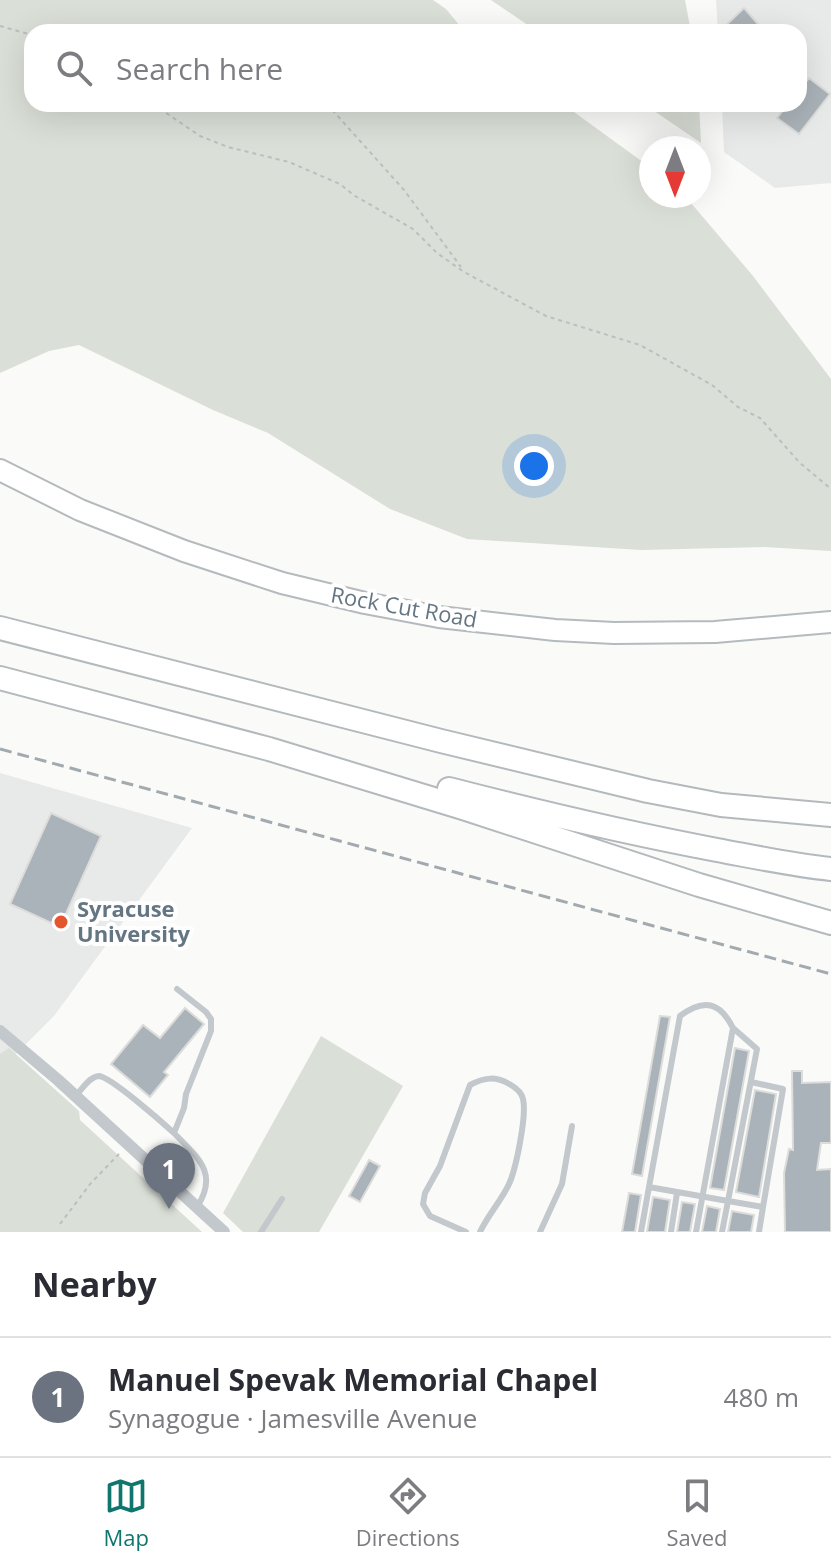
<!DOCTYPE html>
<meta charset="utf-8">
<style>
:root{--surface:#fff;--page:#f7f7f7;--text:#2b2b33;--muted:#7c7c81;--line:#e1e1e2;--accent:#0f766e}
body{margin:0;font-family:"Open Sans",sans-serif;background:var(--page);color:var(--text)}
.compass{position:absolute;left:639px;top:136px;width:72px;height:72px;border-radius:50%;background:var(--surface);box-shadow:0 8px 32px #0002;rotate:180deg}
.you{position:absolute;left:534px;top:466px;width:28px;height:28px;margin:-20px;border:6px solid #fff;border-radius:50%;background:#1a73e8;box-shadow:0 0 0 12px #1a73e833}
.badge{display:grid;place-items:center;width:52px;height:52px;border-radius:50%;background:var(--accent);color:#fff;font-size:26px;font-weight:700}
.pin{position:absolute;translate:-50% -66px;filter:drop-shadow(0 2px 4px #0008)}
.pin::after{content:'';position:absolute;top:42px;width:28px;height:24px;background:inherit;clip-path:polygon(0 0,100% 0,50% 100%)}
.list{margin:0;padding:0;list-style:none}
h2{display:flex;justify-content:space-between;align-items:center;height:104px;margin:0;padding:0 32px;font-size:34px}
h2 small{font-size:26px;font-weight:400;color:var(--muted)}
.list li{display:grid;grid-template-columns:52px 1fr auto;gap:24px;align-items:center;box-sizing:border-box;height:120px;padding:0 32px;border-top:2px solid var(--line)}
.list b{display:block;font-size:30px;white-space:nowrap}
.list p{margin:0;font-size:26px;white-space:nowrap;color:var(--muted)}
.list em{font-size:26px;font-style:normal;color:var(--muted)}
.icon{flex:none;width:44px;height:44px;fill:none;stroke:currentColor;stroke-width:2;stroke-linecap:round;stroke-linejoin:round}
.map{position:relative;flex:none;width:831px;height:1232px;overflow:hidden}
.search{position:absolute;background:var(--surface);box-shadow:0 8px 32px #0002;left:24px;right:24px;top:24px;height:88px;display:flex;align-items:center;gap:20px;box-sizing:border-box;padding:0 28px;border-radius:24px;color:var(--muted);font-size:30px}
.sheet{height:224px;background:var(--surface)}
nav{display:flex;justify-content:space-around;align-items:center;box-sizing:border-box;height:112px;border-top:2px solid var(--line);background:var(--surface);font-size:22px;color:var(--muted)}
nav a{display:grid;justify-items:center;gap:4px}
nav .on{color:var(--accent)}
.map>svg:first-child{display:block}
</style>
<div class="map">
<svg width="831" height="1232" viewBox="0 0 831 1232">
<rect width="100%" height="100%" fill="#fafaf8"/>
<path fill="#e8e9e9" d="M716,0h115v183l-56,5 -51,-36 -2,-48h77v-72h-81z
M0,773l192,55 -138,188 -54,54z"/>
<path fill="#dadfd7" d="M0,0h433l13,9 19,23h-433v72h531l88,64v28h34l68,80 78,103v172l-66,-4 -124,3 -174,-11 -77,-30 -122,-76 -55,-23 -134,-65 -30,6 -49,22z
M491,0h194l6,32h-153z
M644,104h55l2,39z
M321,1036l82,50 -84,146h-76l-20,-19z
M9,1048l70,63 1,9 122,112h-202v-178z"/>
<path fill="#aab3b9" stroke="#dcdcda" stroke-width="2" d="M744,8l21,24h-36l-5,-5z
M809,78l21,16 -31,40 -22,-16 11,-14h11v-14z
M51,813l50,23 -41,91 -50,-23z
M185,1008l19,16 -40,48 4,3 -18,22 -39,-33 32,-39 17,13z
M660,1016l10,1 -28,159 -10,-2z
M735,1048l14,3 -25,139 -14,-2z
M792,1071h10v12l29,-1v61h-10l-4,27 14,-1v63h-46l-1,-59 5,-24 4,1z
M755,1090l21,4 -17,103 -23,-5z
M369,1160l11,6 -20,36 -11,-6z
M629,1193l12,2 -6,37h-13z
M653,1197l17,3 -5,32h-18z
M682,1202l13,2 -5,28h-13z
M707,1206l13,3 -4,23h-14z
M732,1211l22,4 -3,17h-23z"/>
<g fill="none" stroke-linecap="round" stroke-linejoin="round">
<defs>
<path id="primary" d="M0,470l80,40 104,41 98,32 83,20 74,14 116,13 59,3 101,-1 116,-10"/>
<path id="motorway" d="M0,628l441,113 207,50 73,14 110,10
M0,678l269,71 194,59 236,77 132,38
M449,789c89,23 178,44 268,61 38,7 75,15 114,19"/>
</defs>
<use href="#primary" stroke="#b5babe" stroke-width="24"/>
<use href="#motorway" stroke="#b4b9bd" stroke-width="26"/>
<path stroke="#bbbfc2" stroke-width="2" stroke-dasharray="4 4" stroke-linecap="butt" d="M0,26l32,9
M153,104l47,32 28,11 61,15 51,22 15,12 58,33 24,24 27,19 82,44 94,29 72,40 26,22 22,11 39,44 32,27
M327,104l77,86 57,77
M60,1224l31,-41 28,-29"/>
<path stroke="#c3c8cc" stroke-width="6" d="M177,989l29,23 5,7v12l-25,63 -2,14 -10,25c24,25 45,40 23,74
M733,1028l24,21 -29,152 35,6 -4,25
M751,1082l32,7 -20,118
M76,1096c5,-6 14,-20 23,-20 12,1 64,47 75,57
M649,1187l31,-171c24,-18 40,-14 53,12l-37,204
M261,1232l21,-33
M466,1232l-36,-16 -7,-12 2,-11 15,-27 30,-81c15,-8 26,-9 41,0 5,3 11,8 12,14 4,16 -7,70 -14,85 -8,17 -21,31 -29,48
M540,1232l22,-48 10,-58
M641,1232l8,-45 79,14 -6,31
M671,1232l6,-39"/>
<path stroke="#c3c8cc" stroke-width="12" d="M0,1031l58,49 166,152"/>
<use href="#primary" stroke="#fff" stroke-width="20"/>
<use href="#motorway" stroke="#fff" stroke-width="22"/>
<path stroke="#a2aab0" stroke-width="3" stroke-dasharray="12 6" stroke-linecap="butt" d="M0,749l831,225"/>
</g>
<circle fill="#e4572e" stroke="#fff" stroke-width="3" cx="61" cy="922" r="8"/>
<g text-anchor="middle" stroke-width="8" stroke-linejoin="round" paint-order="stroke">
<g font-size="22" fill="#657683" stroke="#fff">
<text transform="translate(404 607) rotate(10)" y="8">Rock Cut Road</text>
</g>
<g font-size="22" font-weight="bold" fill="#657683" stroke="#fff" text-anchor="start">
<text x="77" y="917">Syracuse<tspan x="77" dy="25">University</tspan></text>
</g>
</g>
</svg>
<svg class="compass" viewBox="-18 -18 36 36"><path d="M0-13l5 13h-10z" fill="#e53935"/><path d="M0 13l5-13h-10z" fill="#7c7c81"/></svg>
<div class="you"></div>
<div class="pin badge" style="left:169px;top:1209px;background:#6b7280">1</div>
<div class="search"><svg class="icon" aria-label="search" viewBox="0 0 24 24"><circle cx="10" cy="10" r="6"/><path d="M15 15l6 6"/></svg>Search here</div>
</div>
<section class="sheet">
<h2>Nearby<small></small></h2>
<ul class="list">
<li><span class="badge" style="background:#6b7280">1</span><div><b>Manuel Spevak Memorial Chapel</b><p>Synagogue · Jamesville Avenue</p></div><em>480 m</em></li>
</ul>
</section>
<nav>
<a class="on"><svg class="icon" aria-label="map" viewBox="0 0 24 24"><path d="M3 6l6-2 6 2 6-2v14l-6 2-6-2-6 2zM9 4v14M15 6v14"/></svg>Map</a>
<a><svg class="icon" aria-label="directions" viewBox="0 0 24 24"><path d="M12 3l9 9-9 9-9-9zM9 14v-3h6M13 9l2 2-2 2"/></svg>Directions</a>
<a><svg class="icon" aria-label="saved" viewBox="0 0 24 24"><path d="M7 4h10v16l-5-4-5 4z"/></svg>Saved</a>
</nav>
